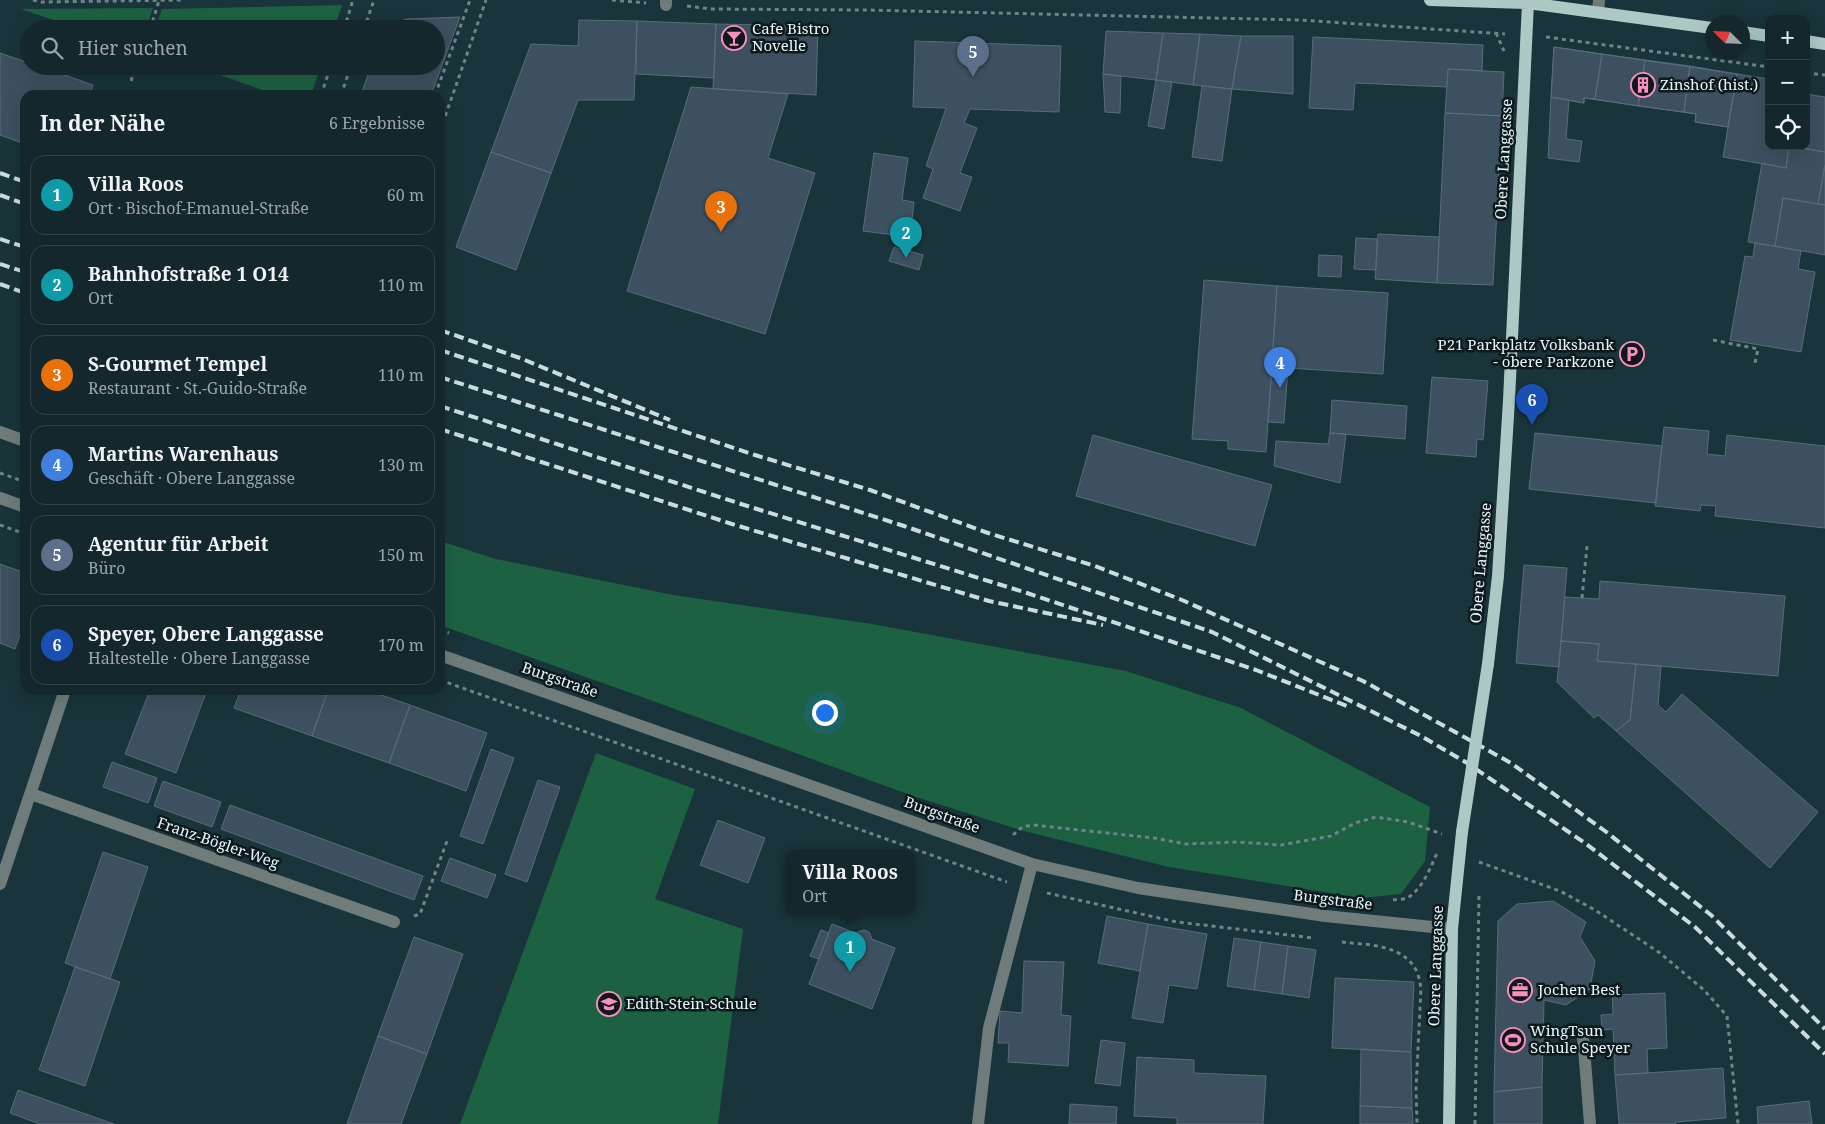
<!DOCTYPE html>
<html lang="de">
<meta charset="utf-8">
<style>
:root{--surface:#13272c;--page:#1c2f34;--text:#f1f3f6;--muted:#9da5a9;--line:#324448;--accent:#b45309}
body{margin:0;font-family:"Noto Serif",serif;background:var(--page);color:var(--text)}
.controls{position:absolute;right:15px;top:15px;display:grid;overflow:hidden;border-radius:10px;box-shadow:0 5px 20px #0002}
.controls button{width:45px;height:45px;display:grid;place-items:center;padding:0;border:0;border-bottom:1px solid var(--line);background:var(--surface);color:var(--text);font:25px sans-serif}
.compass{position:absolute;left:1705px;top:15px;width:45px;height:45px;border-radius:50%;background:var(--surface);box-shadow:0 5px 20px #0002;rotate:294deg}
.you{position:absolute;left:824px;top:712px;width:18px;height:18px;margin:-12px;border:4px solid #fff;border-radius:50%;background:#1a73e8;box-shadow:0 0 0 8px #1a73e833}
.badge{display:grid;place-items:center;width:32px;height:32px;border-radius:50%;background:var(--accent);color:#fff;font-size:16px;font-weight:700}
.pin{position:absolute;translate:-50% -41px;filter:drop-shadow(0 1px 2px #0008)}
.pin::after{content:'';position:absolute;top:26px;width:18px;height:15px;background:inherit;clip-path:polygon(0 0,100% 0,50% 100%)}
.popup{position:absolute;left:785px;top:850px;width:130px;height:65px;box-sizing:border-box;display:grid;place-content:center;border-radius:10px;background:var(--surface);filter:drop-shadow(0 1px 4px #0005);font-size:16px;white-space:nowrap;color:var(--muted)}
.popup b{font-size:19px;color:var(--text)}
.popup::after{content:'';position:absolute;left:50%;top:100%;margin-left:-10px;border:10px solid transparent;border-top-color:var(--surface)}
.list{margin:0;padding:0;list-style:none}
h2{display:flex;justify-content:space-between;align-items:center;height:65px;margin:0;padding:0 20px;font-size:21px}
h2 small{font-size:16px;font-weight:400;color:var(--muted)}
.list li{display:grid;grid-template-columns:32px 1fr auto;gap:15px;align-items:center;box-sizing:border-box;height:80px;margin:0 10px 10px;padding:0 10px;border:1px solid var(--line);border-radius:15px}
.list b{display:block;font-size:19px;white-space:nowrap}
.list p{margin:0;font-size:16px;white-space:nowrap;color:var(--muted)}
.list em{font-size:16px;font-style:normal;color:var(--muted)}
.icon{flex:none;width:28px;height:28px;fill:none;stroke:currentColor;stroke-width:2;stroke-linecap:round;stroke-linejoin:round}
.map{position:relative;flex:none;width:1825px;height:1124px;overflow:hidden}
.search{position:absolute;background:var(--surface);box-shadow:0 5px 20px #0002;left:20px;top:20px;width:425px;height:55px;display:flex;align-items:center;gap:12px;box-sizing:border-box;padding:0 18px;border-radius:28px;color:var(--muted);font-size:19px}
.panel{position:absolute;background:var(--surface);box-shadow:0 5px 20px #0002;left:20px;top:90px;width:425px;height:605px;border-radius:15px}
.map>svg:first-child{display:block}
</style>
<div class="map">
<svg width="1825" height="1124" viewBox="0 0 1825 1124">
<rect width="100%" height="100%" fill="#19343a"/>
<path fill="#1d6143" d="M342,5l-8,24h-179l7,-20z
M153,8l-7,21h-66l-59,-20z
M195,66h126l-10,29h-35z
M440,541l56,18 177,36 199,29 254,47 115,37 189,99 -5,54 -24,33 -39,4 -193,-31 -149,-37 -107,-34 -271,-99 -202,-72z
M596,753l99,36 -40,110 88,30 -25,195h-258z"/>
<path fill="#3d505f" stroke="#586c7c" d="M460,17l-29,78h-70l10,-29h65v-37h-49l5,-5 15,-5z
M579,20l58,1 -3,79h-56l-27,73 -60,-21 40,-108 47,2z
M637,21l79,3 -2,54 -78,-4z
M716,24l102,2 -2,69 -103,-6z
M1106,31l57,2 -7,47 -53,-6z
M1163,33l37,1 -7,51 -37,-5z
M1200,34l41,2 -9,53 -39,-4z
M1241,36h52v58l-61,-5z
M1313,37l170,8 -1,26 -34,-2 -1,18 -92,-4 -2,27 -44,-2z
M915,41l146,5 -2,66 -89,-3 -6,14 13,5 -17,45 12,4 -12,34 -37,-13 10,-29 -7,-3 20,-58 -33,-1z
M1554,47l48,7 -7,45 -11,-1v5l-33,-6z
M1554,47l183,27 -9,53 -33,-5 1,-8 -112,-16v5l-33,-6z
M0,53l29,10v3h10l54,19 -3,10h-65v49l-25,-9z
M1602,54l43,6 -7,46 -43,-7z
M1645,60l45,6 -6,46 -46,-6z
M1690,66l47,8 -9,53 -33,-5 1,-8 -12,-2z
M1448,69l56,3 -2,44 -57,-3z
M1103,74l18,2 -1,37 -15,-1z
M1737,74l32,5v67h20l-3,22 -63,-11z
M1156,80l16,2 -8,47 -16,-3z
M1202,86l30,3 -10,72 -30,-4z
M691,87l97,7 -20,64 47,15 -50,161 -138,-43z
M1806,94l19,3v55l-33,-6h14z
M1551,97l18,3 -3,39 16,2 -3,21 -31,-4z
M1445,113l57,3 -9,169 -56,-2z
M1789,146l36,6v13l-7,39 -35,-6 -8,48 -27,-4 14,-79 24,5z
M491,152l60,21 -35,97 -60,-23z
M874,153l34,5 -6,42 12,2 -4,35 -47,-6z
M1825,165v40l-7,-1z
M1783,198l42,7v50l-50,-9z
M1378,234l61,3 -2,46 -62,-4z
M1356,238l21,1 -1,31 -22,-1z
M1755,243l46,8 -3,18 17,3 -14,80 -71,-12 15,-84 8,1z
M894,247l29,8 -4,15 -30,-9z
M1319,255l23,1 -1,21 -23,-1z
M1204,280l73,6 -11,166 -38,-3v-8l-36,-2z
M1277,286l111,7 -5,81 -111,-7z
M1272,367l16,1 -4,55 -16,-1z
M1432,377l56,4 -5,59 -6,-1 -1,18 -50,-4z
M1332,400l75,6 -2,33 -75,-6z
M1664,427l45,4 -2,23 18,2 2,-21 98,11v82l-110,-12 1,-10 -15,-1 -1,6 -45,-5z
M1330,433l16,1 -6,49 -66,-17 2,-25 52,3z
M1535,433l127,13 -6,57 -127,-14z
M1093,435l179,50 -17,61 -179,-50z
M0,564l25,9v58l-3,-1 -7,19 -15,-6z
M1524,565l43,3 -8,99 -43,-4z
M1600,581l185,15 -7,80 -181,-15 2,-17 -38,-3 4,-44 34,2z
M1561,641l38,3 -2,17 39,3 -6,56 -14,11 -18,-16 -4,3 -37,-36z
M1636,664l25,2 -3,39 8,7 16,-18 136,118 -48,56 -154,-137 14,-11z
M150,690h57l-31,83 -51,-19z
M241,690h87l-16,46 -78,-28z
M328,690h39l43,15 -21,58 -77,-27z
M410,705l77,28 -21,58 -77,-28z
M491,749l23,9 -31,86 -23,-8z
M112,762l45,16 -9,25 -45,-16z
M538,780l22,7 -33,95 -22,-8z
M163,781l58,21 -9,25 -58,-21z
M230,805l193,71 -9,24 -193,-71z
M718,820l47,18 -17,45 -48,-18z
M103,852l45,15 -38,112 -45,-16z
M450,858l46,17 -9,23 -46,-17z
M1553,901l33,21 -6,15 15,24 -5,28 -24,16 -22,-5 -2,87 -48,5 4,-171 19,-17z
M1107,916l41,8 -8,47 -42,-8z
M832,924l23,9 9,-3 5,2 3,7 23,9 -23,61 -63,-25z
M1148,924l59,10 -10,55 -28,-4 -6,38 -31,-5z
M821,930l8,3 -10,26 -9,-3z
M414,937l49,17 -36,100 -49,-18z
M1234,938l27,4 -7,48 -27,-4z
M1261,942l27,4 -6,48 -28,-4z
M1288,946l28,4 -7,48 -27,-4z
M1024,961l40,1 -3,53 10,1 -3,50 -60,-4 1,-19h-11l2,-32 22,2z
M75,967l45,15 -35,104 -46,-16z
M1335,978l79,4 -3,70 -79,-4z
M1665,993l2,55 -20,1 1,24 -33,2 -2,-46 -11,1 -1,-15 12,-1 -1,-19z
M378,1036l49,18 -26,70h-54z
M1101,1040l24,3 -5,43 -25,-3z
M1361,1049l50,3 1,56 -52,-2z
M1137,1057l57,3v13l72,3 -3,48h-86v-6l-43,-2z
M1723,1068l3,50 -51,4 1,2h-57l-4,-49z
M1542,1087v37h-48v-32z
M18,1090l96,34h-74l-30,-11z
M1809,1101l3,23h-54l-1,-17z
M1070,1104l47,3 -1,17h-47z
M1360,1106l52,2 1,16h-53z"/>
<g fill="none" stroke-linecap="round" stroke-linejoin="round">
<path stroke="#6f858a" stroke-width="3" stroke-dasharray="4 4" stroke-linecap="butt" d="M33,0l8,2 141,-2
M612,0l34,3
M687,6l25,3 154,1 434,10 205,14
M150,29l9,-28
M344,29l9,-29
M364,29l10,-29
M1496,33l8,18
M1546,37l223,30
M331,67l18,5
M1806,73l19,2
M131,81l5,-15
M321,95l10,-29
M341,95l10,-29
M435,95l35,-95
M440,131l46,-131
M1713,340l45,9 -3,14
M0,473l25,9
M0,525l25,9
M1582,598l5,-52
M440,630l9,3
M440,680l567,202
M1013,835l9,-8 11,-2 121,13 32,6 52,-2 43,3 50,-9 24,-13 21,-6 32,5 34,12
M1479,862l81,29 35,19 65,43 44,37 23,26 11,108
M1047,893l130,29 137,16
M1393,900c5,-1 12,0 16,-3 14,-10 21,-28 28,-44
M414,916l6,-2 27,-73
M1342,942c26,3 62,2 75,30 2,5 3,11 4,16l-5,101 1,35
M1475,1124l4,-229"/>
<path stroke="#6f7c7a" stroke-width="12" d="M666,5v-5
M1598,12l1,-12
M0,432l25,9
M0,498l25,9
M440,655l592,209 106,24 187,28 127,13
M31,794l363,128
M0,884l65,-194
M1583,1035l7,89
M978,1124l11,-96 43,-164"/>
<path stroke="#adc8c5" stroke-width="12" d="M1430,0l98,3 184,25
M1742,32l27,4
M1806,41l19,3
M1488,664l10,-88 11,-176 19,-397
M1449,1124l3,-195 10,-97"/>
<path stroke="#cadce0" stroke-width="4" stroke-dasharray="10 5" stroke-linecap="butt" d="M0,173l25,9
M0,195l25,9
M0,239l25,8
M0,264l25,8
M0,284l25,9
M440,330l80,28 150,62
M440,350l315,105 115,35 118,43 107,33 87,34 181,81 148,82 94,68 106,84 114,114
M440,377l464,149 308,106 209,104 46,27 118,80 110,84 130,127
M440,406l301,98 286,89 229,77 91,36
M440,429l292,95 257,77 114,24"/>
<path stroke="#adc8c5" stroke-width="12" d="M1462,832l26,-168"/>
</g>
<defs>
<symbol id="bar-ring" viewBox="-11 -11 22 22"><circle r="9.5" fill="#0e191c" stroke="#fd8ebf" stroke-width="1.5"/><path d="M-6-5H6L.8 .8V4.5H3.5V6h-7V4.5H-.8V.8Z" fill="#fd8ebf"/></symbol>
<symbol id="building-ring" viewBox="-11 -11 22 22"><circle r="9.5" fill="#0e191c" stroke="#fd8ebf" stroke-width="1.5"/><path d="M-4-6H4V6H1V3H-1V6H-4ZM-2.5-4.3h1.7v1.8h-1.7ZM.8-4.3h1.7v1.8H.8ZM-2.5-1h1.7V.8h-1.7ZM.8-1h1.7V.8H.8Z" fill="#fd8ebf"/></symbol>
<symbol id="parking-ring" viewBox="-11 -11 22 22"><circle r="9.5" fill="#0e191c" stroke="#fd8ebf" stroke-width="1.5"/><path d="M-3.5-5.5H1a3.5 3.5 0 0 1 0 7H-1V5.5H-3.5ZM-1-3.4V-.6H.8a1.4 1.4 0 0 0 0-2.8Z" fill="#fd8ebf"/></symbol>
<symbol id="office-ring" viewBox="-11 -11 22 22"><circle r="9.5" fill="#0e191c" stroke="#fd8ebf" stroke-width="1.5"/><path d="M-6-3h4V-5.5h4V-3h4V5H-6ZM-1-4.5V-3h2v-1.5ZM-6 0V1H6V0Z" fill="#fd8ebf"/></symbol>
<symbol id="school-ring" viewBox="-11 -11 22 22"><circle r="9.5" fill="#0e191c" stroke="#fd8ebf" stroke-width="1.5"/><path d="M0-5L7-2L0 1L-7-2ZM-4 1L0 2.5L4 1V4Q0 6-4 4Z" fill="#fd8ebf"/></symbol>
<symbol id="stadium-ring" viewBox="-11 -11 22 22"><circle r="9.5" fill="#0e191c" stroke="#fd8ebf" stroke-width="1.5"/><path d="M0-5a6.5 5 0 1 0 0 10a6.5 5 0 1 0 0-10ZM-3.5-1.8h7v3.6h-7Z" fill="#fd8ebf"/></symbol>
</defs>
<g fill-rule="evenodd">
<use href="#bar-ring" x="720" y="24" width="28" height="28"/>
<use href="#building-ring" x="1629" y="71" width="28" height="28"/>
<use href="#parking-ring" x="1618" y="340" width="28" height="28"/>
<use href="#office-ring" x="1506" y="976" width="28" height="28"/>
<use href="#school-ring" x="595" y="990" width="28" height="28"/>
<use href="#stadium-ring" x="1499" y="1026" width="28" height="28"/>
</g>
<g text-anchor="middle" stroke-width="5" stroke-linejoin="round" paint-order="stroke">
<g font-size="15" fill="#e7f7fb" stroke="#0e191c" text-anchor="start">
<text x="752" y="34">Cafe Bistro<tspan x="752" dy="17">Novelle</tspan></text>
<text x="1660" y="90">Zinshof (hist.)</text>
<text x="1614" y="350" text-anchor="end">P21 Parkplatz Volksbank<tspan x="1614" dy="17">- obere Parkzone</tspan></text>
<text x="1538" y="995">Jochen Best</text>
<text x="626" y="1009">Edith-Stein-Schule</text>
<text x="1530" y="1036">WingTsun<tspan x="1530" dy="17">Schule Speyer</tspan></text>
</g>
<g font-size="15" fill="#e7f7fb" stroke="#0e191c">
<text transform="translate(1504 159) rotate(-87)" y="5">Obere Langgasse</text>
<text transform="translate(1481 563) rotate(-85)" y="5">Obere Langgasse</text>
<text transform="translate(560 680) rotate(19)" y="5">Burgstraße</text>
<text transform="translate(942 815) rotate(20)" y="5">Burgstraße</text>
<text transform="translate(218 843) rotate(19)" y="5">Franz-Bögler-Weg</text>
<text transform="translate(1333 900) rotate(7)" y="5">Burgstraße</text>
<text transform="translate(1436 966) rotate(-88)" y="5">Obere Langgasse</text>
</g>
</g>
</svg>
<div class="controls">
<button>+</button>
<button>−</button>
<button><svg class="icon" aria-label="locate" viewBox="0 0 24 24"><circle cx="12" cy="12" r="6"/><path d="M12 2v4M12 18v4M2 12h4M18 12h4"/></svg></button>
</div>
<svg class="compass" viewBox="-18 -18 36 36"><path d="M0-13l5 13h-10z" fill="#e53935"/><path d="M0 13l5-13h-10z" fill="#9da5a9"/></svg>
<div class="you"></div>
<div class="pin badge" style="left:850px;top:972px;background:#0f9aa8">1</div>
<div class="popup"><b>Villa Roos</b>Ort</div>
<div class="pin badge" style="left:906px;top:258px;background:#0f9aa8">2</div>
<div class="pin badge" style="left:721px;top:232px;background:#e8710a">3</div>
<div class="pin badge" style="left:1280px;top:388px;background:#3f7fe0">4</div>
<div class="pin badge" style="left:973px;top:77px;background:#5c6f8a">5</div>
<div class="pin badge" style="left:1532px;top:425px;background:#1a4fb4">6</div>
<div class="search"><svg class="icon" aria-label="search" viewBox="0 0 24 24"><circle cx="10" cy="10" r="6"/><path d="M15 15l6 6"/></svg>Hier suchen</div>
<section class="panel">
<h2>In der Nähe<small>6 Ergebnisse</small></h2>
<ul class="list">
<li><span class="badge" style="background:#0f9aa8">1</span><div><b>Villa Roos</b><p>Ort · Bischof-Emanuel-Straße</p></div><em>60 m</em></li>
<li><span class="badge" style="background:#0f9aa8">2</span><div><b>Bahnhofstraße 1 O14</b><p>Ort</p></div><em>110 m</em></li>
<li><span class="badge" style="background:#e8710a">3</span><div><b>S-Gourmet Tempel</b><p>Restaurant · St.-Guido-Straße</p></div><em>110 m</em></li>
<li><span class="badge" style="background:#3f7fe0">4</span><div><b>Martins Warenhaus</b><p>Geschäft · Obere Langgasse</p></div><em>130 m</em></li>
<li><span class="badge" style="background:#5c6f8a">5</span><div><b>Agentur für Arbeit</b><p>Büro</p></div><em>150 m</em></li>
<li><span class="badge" style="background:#1a4fb4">6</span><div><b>Speyer, Obere Langgasse</b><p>Haltestelle · Obere Langgasse</p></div><em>170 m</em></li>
</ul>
</section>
</div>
